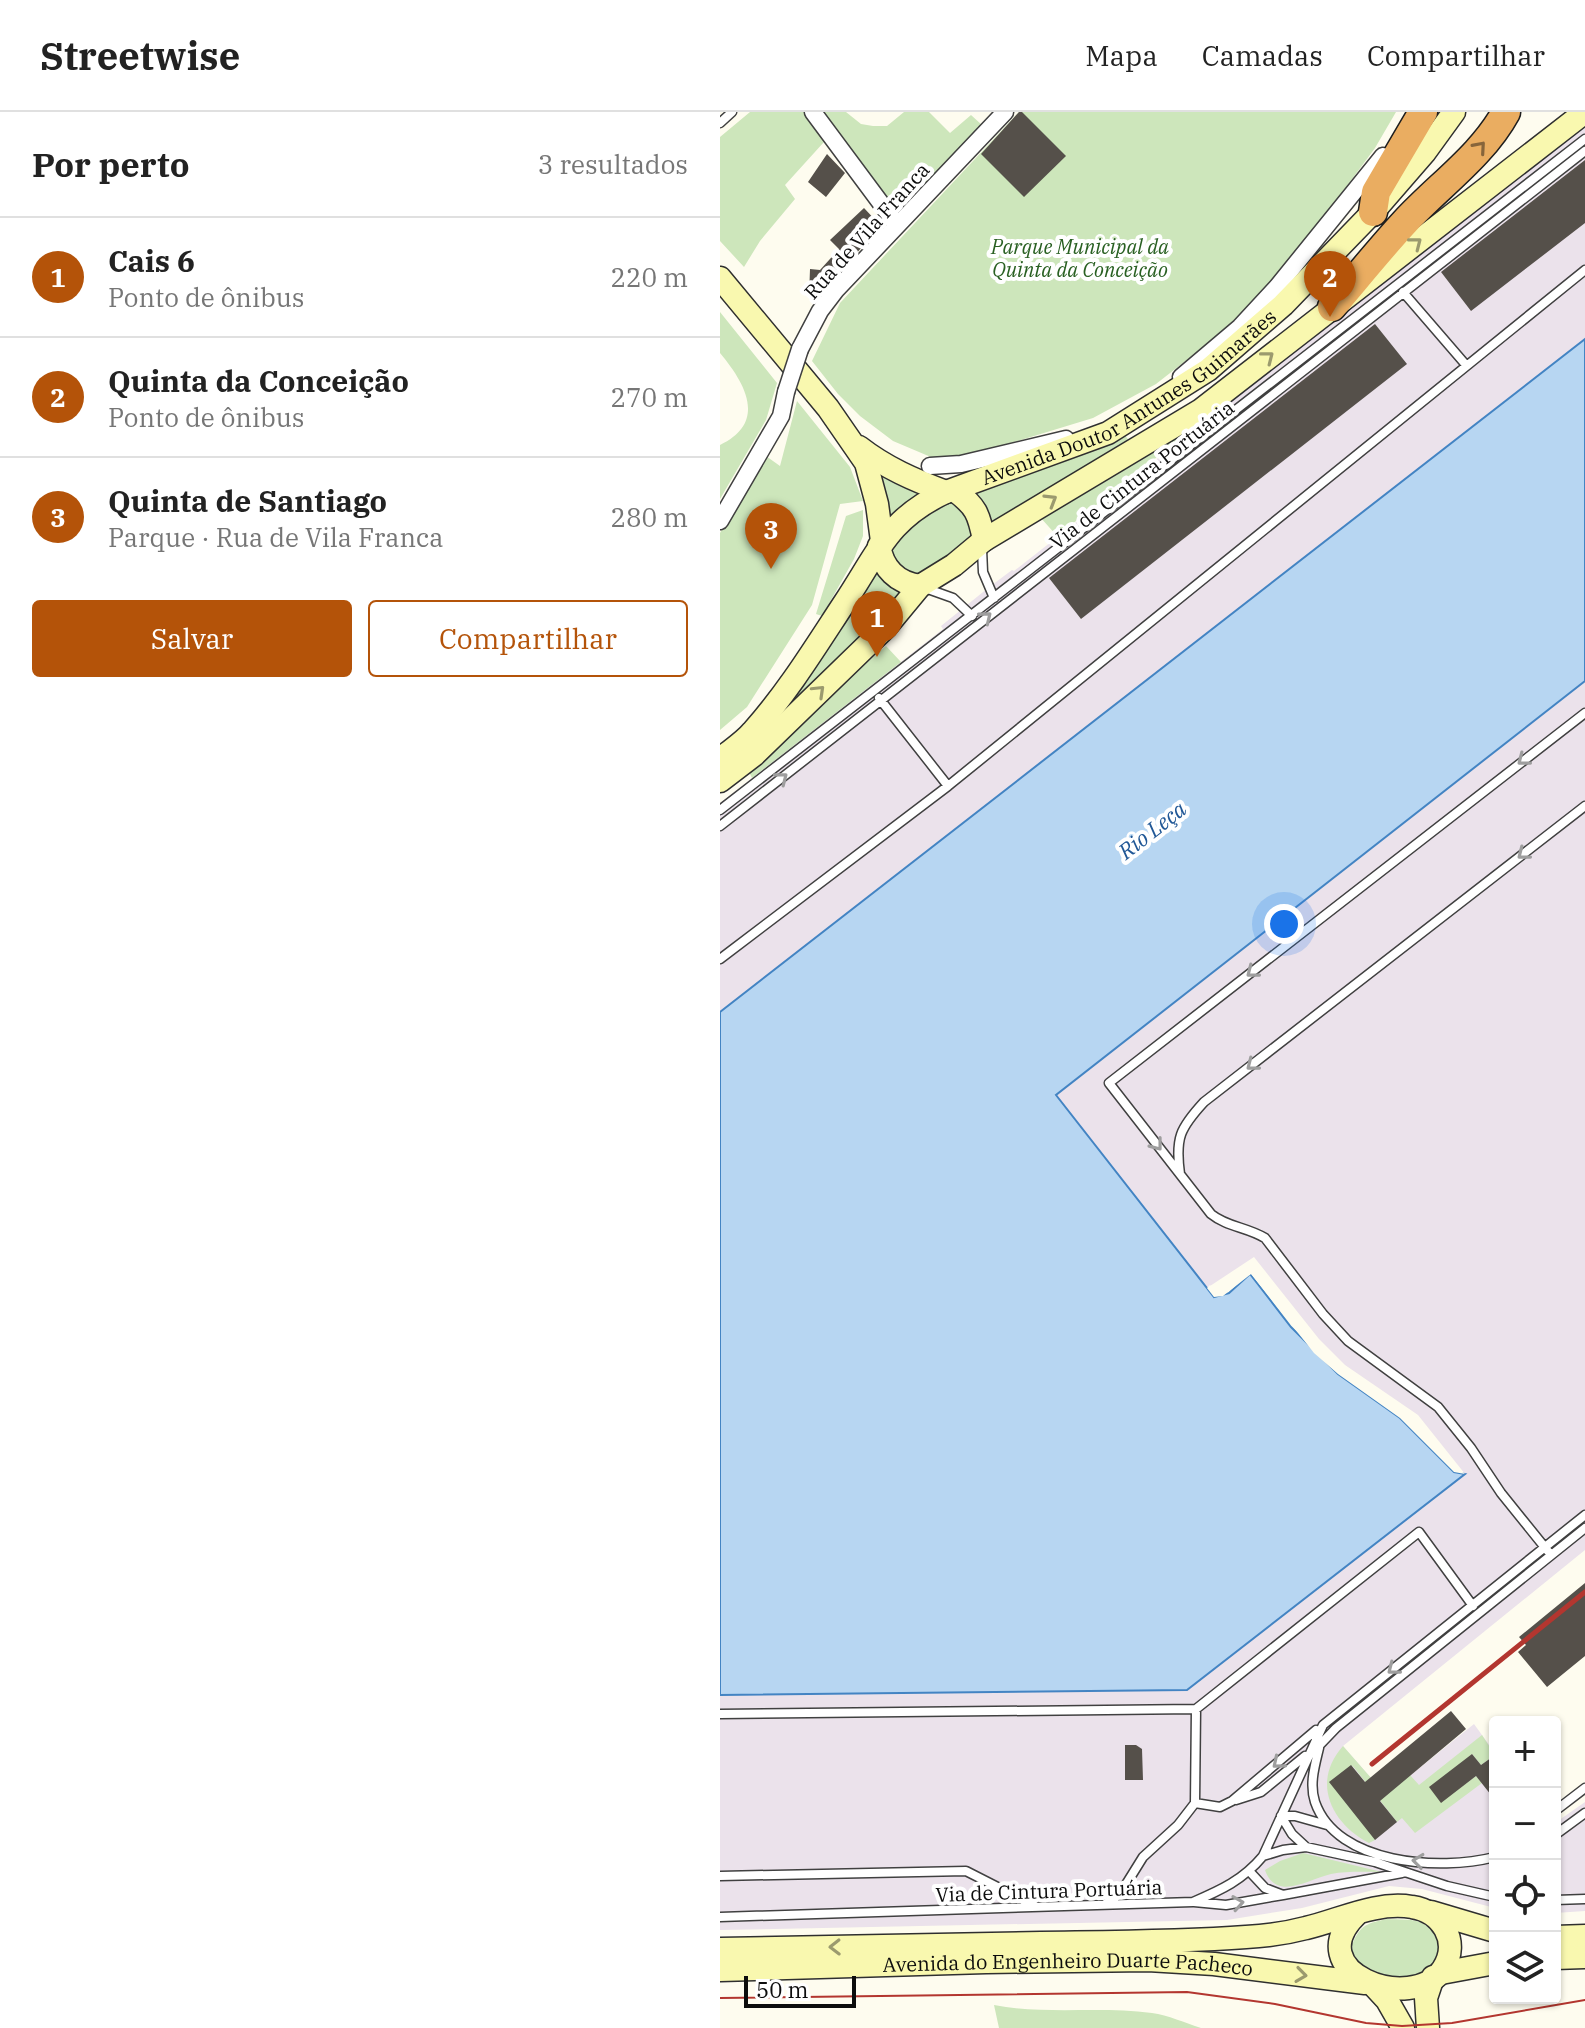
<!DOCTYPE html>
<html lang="pt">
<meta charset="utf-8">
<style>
:root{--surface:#fff;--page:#f2f2f2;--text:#222;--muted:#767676;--line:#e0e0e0;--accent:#b45309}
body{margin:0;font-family:"IBM Plex Serif",serif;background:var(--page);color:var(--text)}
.controls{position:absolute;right:24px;bottom:24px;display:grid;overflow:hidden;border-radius:8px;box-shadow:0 2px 6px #0004}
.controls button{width:72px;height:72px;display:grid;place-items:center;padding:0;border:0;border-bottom:2px solid var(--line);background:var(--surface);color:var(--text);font:40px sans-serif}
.scale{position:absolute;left:24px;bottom:20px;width:112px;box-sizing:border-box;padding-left:8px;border:4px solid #0d0d0d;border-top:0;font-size:22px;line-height:28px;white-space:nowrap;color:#0d0d0d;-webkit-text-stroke:6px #fff;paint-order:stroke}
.you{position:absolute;left:564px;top:812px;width:28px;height:28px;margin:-20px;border:6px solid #fff;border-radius:50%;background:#1a73e8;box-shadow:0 0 0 12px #1a73e833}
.badge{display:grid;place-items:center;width:52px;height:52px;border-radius:50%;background:var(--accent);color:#fff;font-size:26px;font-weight:700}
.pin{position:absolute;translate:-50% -66px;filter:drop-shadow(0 2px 4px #0008)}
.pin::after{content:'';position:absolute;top:42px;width:28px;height:24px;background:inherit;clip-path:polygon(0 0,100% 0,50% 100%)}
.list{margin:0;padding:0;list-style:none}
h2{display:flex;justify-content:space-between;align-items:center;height:104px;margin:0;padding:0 32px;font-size:34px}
h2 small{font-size:26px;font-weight:400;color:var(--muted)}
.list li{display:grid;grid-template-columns:52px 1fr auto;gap:24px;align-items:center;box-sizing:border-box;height:120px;padding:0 32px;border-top:2px solid var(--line)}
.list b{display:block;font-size:30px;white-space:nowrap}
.list p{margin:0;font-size:26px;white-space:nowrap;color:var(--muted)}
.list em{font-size:26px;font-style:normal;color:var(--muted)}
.actions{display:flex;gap:16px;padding:24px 32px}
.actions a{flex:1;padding:18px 0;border:2px solid var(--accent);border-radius:8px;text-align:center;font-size:28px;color:var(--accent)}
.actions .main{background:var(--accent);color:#fff}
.icon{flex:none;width:44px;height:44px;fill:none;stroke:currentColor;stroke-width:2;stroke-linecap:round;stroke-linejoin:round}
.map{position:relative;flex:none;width:865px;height:1916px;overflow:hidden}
header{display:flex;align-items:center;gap:48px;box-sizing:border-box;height:112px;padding:0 40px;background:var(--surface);border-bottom:2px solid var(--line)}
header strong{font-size:38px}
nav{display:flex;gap:44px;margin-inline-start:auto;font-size:28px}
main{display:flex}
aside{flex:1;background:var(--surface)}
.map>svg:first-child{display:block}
</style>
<header>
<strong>Streetwise</strong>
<nav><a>Mapa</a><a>Camadas</a><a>Compartilhar</a></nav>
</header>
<main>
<aside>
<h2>Por perto<small>3 resultados</small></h2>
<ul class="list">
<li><span class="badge">1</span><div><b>Cais 6</b><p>Ponto de ônibus</p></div><em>220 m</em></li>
<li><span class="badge">2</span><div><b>Quinta da Conceição</b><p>Ponto de ônibus</p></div><em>270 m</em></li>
<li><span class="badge">3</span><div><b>Quinta de Santiago</b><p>Parque · Rua de Vila Franca</p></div><em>280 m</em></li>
</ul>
<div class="actions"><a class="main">Salvar</a><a>Compartilhar</a></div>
</aside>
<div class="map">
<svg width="865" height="1916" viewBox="0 0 865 1916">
<rect width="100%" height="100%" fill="#fefcef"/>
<path fill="#ebe2eb" d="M865,11v216l-865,673v-209l223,-174 -2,-3 47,-38 24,-18 2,1z
M865,569v869l-242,196 43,49 88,-71 21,29v155l-73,-19 -33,-3 -87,22 -75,12 -507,10v-235l467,-5 278,-216 -47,-59 -73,-50 -26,-26 -65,-82 -47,31 -151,-193z
M865,1690v109l-30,2v-90z"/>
<path fill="#cde6bb" d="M30,0h54l20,30 -39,43 10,14 -35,42 -16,26 -24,-26v-104z
M101,0h25l15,12 12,2h14l17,-14h25l21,21 21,-18 11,10 -86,92z
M299,0h377l-21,36 -77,104 -64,71 -78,61 -63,34 -148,45 -52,-22 -33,-25 -22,-22 -26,-33 28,-58z
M0,200l57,71 -11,37 -46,79v-54c48,-23 25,-62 0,-92z
M77,289l53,66 13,34 -23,3 -28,101 -65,102 -27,23v-197l46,-77 14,10z
M494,300l-157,124 -17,-19z
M399,314l16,24 -151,90 -212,197 36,-79 71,-112 -13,-83 80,29z
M143,398v26l-9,23 -32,57 -6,-2 30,-98z
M166,534l15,16 -149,116 -3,-6 102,-96z
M762,1623l13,20 -14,10 -9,-11 -31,48 35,-26 6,7 -67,50 -13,-15 -5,4 -45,-57 23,75 -6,3c-38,-20 -58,-61 -26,-97l43,49 24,-20 9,10z
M583,1741l79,19c-17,0 -35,-1 -51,2 -22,5 -55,28 -66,-4l15,-9z
M667,1807c11,1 27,-1 37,5 17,9 22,38 4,47 -18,10 -45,5 -63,2l-15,-24c10,-23 13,-25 37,-30z
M274,1893c51,10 106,1 158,8 16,2 33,10 49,15h-202z"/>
<path fill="#b7d6f2" stroke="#4384c3" stroke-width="2" d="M865,227v342l-529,414 158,202 15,-4 21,-19 41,53 47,47 62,44 54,54 11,2 -278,216 -467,5v-683z"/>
<path fill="#fefcef" d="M528,1159h5l10,11 54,68 23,21 63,44 42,44 20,15 -11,-2 -54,-54 -62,-44 -24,-21 -63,-79 -28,22 -9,1 -7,-9 3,-3 6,8 6,-1z"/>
<path fill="#55504a" d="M299,0h3l44,44 -42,41 -43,-43z
M107,42l18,19 -19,24 -18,-15z
M865,48v63l-114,88 -30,-39z
M144,96l16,17 -20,19 3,2 -46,51h-8l1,-28 10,1 19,-21 -9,-9z
M655,212l32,40 -326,255 -32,-41z
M865,1471v73l-38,31 -29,-35 8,-7 -7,-8z
M731,1599l15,18 -86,72 17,21 -22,18 -46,-58 22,-17 14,17z
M405,1633h11l6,4 1,31h-18z
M752,1642l9,11 14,-10v45l-19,-24 -35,27 -12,-16z"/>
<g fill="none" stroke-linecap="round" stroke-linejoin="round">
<defs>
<path id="lane" d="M0,11l12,-11
M683,180l63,73
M262,437l1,23 11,26
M205,476l28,10 19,18
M159,586l69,88
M0,698l865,-671
M0,714l865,-675
M0,847l228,-173 637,-516
M460,1062c-5,-36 0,-46 24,-72l381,-296
M831,1443l-50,-62 -30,-45 -33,-41 -90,-66 -25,-27 -58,-76c-18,-11 -38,-11 -54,-24l-102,-131 476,-370
M0,1602l476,-5 223,-177 54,74
M599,1636c-4,17 -10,36 -4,54 22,63 125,69 180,55
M592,1641l24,-25 249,-200
M516,1688l25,-8 44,-36
M475,1691l25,4 12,-6 84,-71
M835,1699l30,-23
M561,1704h14l32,9
M561,1704l11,18 14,13
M835,1723l30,-22
M543,1744l20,-6 23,-3 69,15 72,24 48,11
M530,1760l15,16 18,7 119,-22
M0,1764l246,-5 69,35
M835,1788l30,-1
M474,1790l32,3 57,-10
M385,1792l15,-10 23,-37 35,-32 17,-22 1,-94
M0,1805l473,-15c28,-12 50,-22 70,-46l60,-131 262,-210"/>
<path id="street" d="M93,0l84,113
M80,237l20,-38 16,-21 169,-178
M461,265l59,-50 37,-40 106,-131
M210,354l31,-2 105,-25
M0,409l61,-105 5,-24"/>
<g id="secondary">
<path d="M0,166l108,130 38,55 11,41 5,37"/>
<path d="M139,335c27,21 55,33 87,45"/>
<path d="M234,378c22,16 25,24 30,50"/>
<path d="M159,434c4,23 18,37 41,40"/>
<path id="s1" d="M0,647c11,-9 24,-17 33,-28 35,-39 63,-85 92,-129 33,-50 44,-84 101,-110l162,-59 100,-63 75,-65 90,-93 52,-60 29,-40"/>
<path d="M0,669l34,-26 132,-128 34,-41 34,-21 30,-25 217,-130 384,-298"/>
<path d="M711,1800l64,19"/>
<path d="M835,1825l30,-1"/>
<path d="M0,1837c107,-2 214,-4 321,-6 68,-1 137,-1 205,-6 20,-1 41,-4 60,-9 34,-8 70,-27 106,-21 29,4 49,34 31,62 -30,46 -148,3 -85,-56"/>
<path d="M835,1846l30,-1"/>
<path id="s2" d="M0,1858l266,-8 162,-2 66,4 151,19"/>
<path d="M721,1861l54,-10"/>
<path d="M654,1874l13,14 16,28"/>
<path d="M708,1916l-2,-30 7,-21"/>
</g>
<path id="highway" d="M653,100l3,-20 47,-80
M612,195c24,-28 48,-58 73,-85 33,-36 77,-66 101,-110"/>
</defs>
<use href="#lane" stroke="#404040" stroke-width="11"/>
<use href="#street" stroke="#404040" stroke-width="19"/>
<use href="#secondary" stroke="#2f2f2f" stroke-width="25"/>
<use href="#highway" stroke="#1e1e1e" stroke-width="31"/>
<use href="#lane" stroke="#fff" stroke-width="8"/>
<use href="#street" stroke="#fff" stroke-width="16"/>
<use href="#secondary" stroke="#f9f8af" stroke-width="22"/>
<use href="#highway" stroke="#eaad61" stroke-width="28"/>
<path stroke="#b3362f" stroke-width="2" d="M0,1886l467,-6 88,12 91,19 36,3 50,-3 133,-23"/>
<path stroke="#b3362f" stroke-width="5" d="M652,1652l213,-172"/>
<defs>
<path id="street-bridge" d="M66,280l14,-43"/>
</defs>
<use href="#street-bridge" stroke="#404040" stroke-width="19" stroke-linecap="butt"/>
<use href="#street-bridge" stroke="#fff" stroke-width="16"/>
</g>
<defs><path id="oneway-chevron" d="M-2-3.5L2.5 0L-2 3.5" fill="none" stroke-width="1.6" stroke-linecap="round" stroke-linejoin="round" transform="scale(2)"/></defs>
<use stroke="#87653b" href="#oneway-chevron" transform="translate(760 35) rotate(-49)"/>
<g stroke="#9b9a6e">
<use href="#oneway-chevron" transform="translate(696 131) rotate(-38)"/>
<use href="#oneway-chevron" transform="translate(548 245) rotate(-38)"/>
<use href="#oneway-chevron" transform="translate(331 388) rotate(-31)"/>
<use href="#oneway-chevron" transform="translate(99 579) rotate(-44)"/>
<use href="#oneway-chevron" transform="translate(115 1835) rotate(179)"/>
<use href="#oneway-chevron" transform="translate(581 1863) rotate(8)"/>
</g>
<g stroke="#9e9e9e">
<use href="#oneway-chevron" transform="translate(266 505) rotate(-39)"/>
<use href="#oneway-chevron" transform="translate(803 648) rotate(142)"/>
<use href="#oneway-chevron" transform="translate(62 666) rotate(-38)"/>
<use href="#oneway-chevron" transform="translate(803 742) rotate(142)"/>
<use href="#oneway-chevron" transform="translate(532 860) rotate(142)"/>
<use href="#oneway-chevron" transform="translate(532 953) rotate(142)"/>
<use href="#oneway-chevron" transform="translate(437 1033) rotate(52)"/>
<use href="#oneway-chevron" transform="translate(673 1557) rotate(142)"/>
<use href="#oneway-chevron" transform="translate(558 1651) rotate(140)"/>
<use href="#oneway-chevron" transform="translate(698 1749) rotate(-173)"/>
<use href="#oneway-chevron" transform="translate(518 1791) rotate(-9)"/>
</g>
<g text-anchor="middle" stroke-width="8" stroke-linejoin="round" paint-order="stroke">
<g font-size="20" fill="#0d0d0d" stroke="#fff">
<text transform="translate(147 119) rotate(-48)" y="7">Rua de Vila Franca</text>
<text dy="7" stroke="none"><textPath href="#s1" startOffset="562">Avenida Doutor Antunes Guimarães</textPath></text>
<text transform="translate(422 363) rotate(-38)" y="7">Via de Cintura Portuária</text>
<text transform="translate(329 1779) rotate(-2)" y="7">Via de Cintura Portuária</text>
<text dy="7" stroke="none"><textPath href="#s2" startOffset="348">Avenida do Engenheiro Duarte Pacheco</textPath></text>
</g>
<g font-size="20" font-style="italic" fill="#296022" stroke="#fff">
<text x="360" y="142">Parque Municipal da<tspan x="360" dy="23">Quinta da Conceição</tspan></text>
</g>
<g font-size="22" font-style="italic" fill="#205796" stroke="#fff">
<text transform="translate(432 718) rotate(-38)" y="8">Rio Leça</text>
</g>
</g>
</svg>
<div class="controls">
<button>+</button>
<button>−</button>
<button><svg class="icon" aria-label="locate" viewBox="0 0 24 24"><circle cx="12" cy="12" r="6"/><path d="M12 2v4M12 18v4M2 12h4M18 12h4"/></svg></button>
<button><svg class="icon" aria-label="layers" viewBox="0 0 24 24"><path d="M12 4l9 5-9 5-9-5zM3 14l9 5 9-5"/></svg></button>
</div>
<div class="scale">50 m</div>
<div class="you"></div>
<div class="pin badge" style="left:157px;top:545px">1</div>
<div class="pin badge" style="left:610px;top:205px">2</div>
<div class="pin badge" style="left:51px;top:457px">3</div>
</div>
</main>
